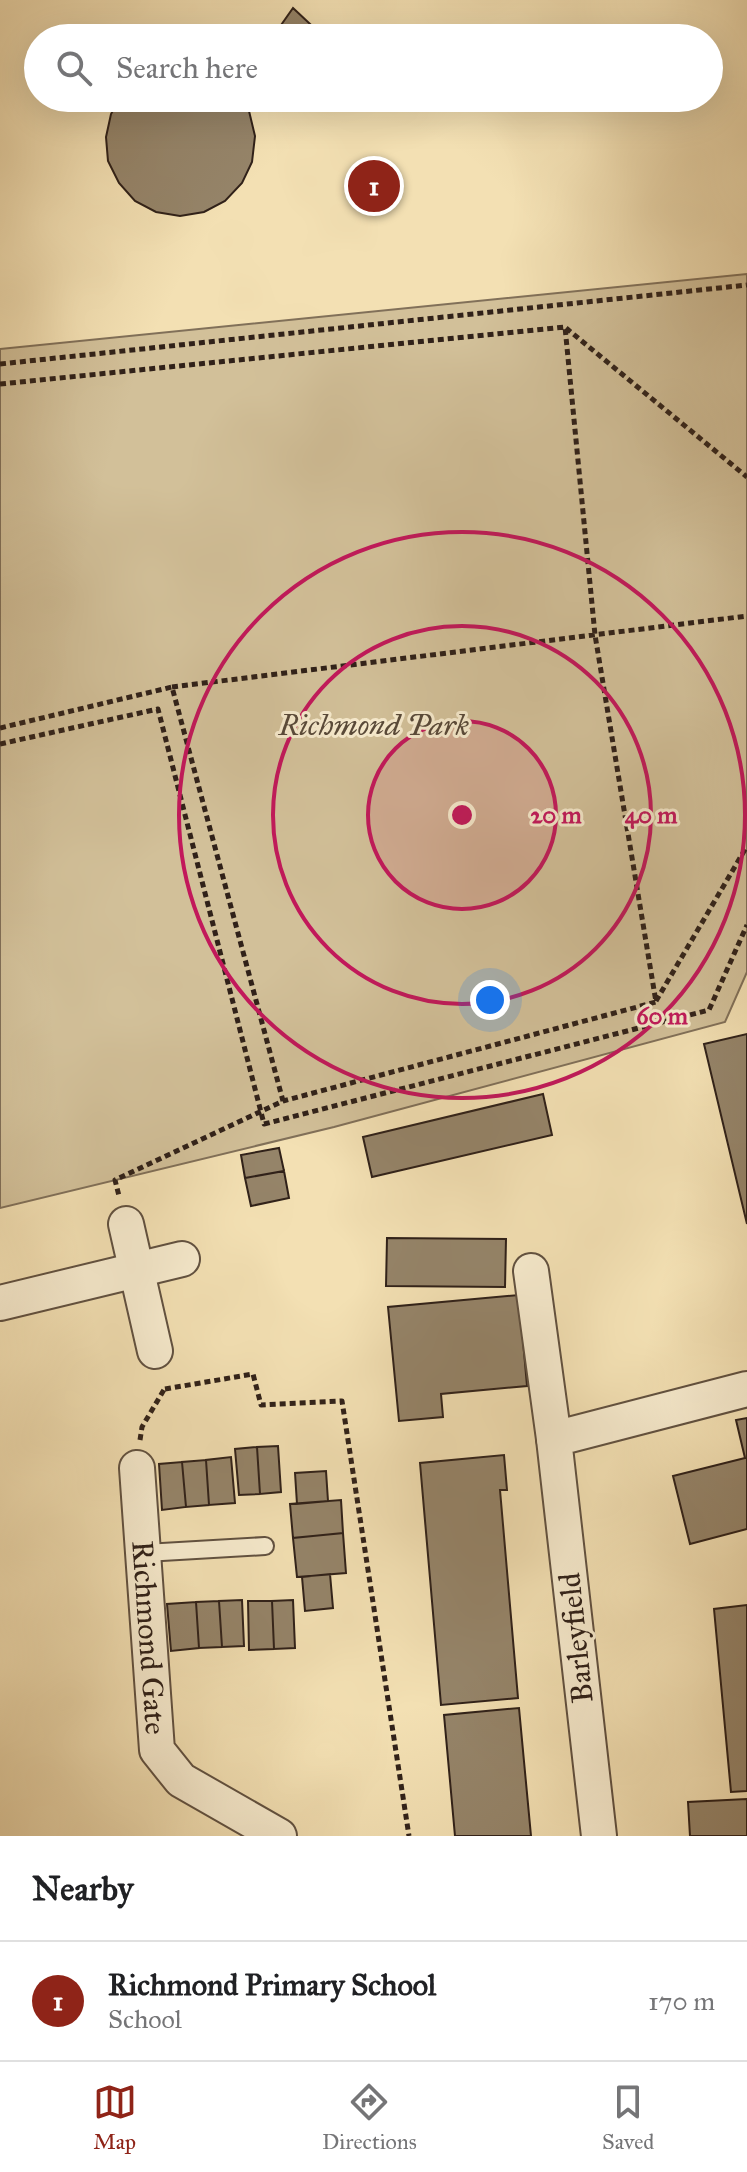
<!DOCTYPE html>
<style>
:root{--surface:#fff;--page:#f6f6f6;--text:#202124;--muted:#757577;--line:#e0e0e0;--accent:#8f2418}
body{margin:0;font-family:"IM FELL Great Primer",serif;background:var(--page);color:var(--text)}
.you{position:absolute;left:490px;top:1000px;width:28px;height:28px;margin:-20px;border:6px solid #fff;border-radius:50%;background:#1a73e8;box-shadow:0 0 0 12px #1a73e833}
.badge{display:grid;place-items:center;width:52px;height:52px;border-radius:50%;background:var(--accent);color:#fff;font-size:26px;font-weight:700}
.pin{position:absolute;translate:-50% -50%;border:4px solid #fff;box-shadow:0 2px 8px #0006}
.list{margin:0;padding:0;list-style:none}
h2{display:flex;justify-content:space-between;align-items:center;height:104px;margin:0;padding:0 32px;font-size:34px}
h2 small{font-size:26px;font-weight:400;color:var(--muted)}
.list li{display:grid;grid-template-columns:52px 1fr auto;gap:24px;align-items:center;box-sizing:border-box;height:120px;padding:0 32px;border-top:2px solid var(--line)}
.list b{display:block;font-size:30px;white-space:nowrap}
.list p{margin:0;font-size:26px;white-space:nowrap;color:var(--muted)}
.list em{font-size:26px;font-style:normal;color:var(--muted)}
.icon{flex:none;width:44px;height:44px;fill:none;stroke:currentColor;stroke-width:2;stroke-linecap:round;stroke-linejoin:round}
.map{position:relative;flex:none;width:747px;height:1836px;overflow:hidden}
.search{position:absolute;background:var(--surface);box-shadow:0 8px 32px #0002;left:24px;right:24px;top:24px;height:88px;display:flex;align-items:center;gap:20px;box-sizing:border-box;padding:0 28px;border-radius:44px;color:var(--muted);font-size:30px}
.sheet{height:224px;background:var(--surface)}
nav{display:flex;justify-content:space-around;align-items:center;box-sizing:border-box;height:112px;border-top:2px solid var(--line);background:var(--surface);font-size:22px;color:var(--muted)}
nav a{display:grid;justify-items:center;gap:4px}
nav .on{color:var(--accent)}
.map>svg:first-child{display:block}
</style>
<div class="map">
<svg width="747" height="1836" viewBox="0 0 747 1836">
<rect width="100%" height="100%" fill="#f3e0b3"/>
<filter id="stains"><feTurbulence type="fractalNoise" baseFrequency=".0025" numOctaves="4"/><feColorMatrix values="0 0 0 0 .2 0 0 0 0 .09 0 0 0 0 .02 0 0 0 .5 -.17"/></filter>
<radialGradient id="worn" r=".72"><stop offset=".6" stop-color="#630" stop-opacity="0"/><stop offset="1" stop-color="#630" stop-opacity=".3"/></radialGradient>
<path fill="#d2c099" stroke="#817059" stroke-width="2" d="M747,274v698l-22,50 -391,105 -334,81v-859z"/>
<path fill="#958469" stroke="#302119" stroke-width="2" d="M293,8l32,30h-53z
M120,98h120l9,13 6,25 -3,26 -10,21 -17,18 -21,11 -24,4 -24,-4 -21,-11 -16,-18 -11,-22 -2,-24 5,-23z
M240,98h39l-30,13z
M747,1034v190l-43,-180z
M543,1094l9,41 -180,42 -9,-40z
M279,1148l5,23 -39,7 -4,-23z
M284,1171l5,27 -38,8 -6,-28z
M387,1238l119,1 -1,48 -119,-1z
M519,1295l8,91 -86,8 2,23 -44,4 -11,-114z
M747,1418v111l-57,15 -17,-68 72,-18 -9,-38z
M278,1446l3,46 -21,2 -3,-47z
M257,1447l3,47 -21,1 -4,-46z
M504,1455l3,35h-7l18,208 -77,7 -21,-242z
M231,1457l4,46 -26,2 -3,-45z
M206,1460l3,45 -23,2 -4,-45z
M182,1462l4,45 -24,3 -3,-46z
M326,1471l2,30 -31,3 -2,-31z
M341,1500l2,33 -50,5 -3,-34z
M343,1533l3,40 -49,4 -4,-39z
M330,1574l3,34 -28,3 -3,-34z
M242,1600l2,46 -22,1 -3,-46z
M293,1600l2,48 -21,1 -2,-48z
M219,1601l3,46 -23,1 -3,-46z
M248,1601h24l2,48 -25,1z
M196,1602l3,46 -28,3 -4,-47z
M747,1605v186l-16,1 -17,-183z
M519,1708l12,128h-76l-11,-121z
M747,1799v37h-57l-2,-34z"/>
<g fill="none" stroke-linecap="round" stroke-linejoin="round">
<defs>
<path id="lane" d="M145,1553l120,-7"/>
<g id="street">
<path d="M126,1224l29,127"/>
<path d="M531,1271l23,168"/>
<path d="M0,1303l182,-44"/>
<path id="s1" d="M137,1468l20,282 24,30 98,56"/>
<path d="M599,1836l-45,-397 193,-50"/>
</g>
</defs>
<use href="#lane" stroke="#615140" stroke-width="20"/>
<use href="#street" stroke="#615140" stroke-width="38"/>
<path stroke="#302119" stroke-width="5" stroke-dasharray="6 4" stroke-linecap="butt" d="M566,328l181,149
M0,364l747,-79
M0,384l565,-57 30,308 61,367 -373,99
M172,687l575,-71
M0,728l172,-41 111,414 -168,79 4,16
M0,744l158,-35 106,415 445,-114 38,-85
M656,1001l91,-155
M165,1389l88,-15 8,31 81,-4 67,435
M140,1440l2,-13 23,-39"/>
<use href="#lane" stroke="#f7ebce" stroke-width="16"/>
<use href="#street" stroke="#f7ebce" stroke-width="34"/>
</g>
<circle cx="462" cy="815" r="94" fill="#c2185b" fill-opacity=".12"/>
<g fill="none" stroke="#c2185b" stroke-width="4">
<circle cx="462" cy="815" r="94"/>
<circle cx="462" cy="815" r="189"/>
<circle cx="462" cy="815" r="283"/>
</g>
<g text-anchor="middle" stroke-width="6" stroke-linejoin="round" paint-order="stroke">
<g font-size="30" font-style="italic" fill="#584939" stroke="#f7ebce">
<text x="374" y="735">Richmond Park</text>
</g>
<g font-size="30" fill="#302119" stroke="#f7ebce">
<text dy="10" stroke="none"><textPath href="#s1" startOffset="170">Richmond Gate</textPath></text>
<text transform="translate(576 1638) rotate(-96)" y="10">Barleyfield</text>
</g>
</g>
<circle cx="462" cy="815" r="12" fill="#c2185b" stroke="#f7ebce" stroke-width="4"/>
<g font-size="24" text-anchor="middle" font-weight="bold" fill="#c2185b" stroke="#f7ebce" stroke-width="6" stroke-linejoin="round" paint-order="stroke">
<text x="556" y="823">20 m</text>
<text x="651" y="823">40 m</text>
<text x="662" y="1024">60 m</text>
</g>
<rect width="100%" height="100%" filter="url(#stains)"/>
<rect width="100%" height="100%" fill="url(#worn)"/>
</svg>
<div class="you"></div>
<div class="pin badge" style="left:374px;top:186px">1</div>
<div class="search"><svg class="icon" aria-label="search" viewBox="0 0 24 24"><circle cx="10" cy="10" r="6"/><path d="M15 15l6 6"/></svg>Search here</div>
</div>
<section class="sheet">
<h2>Nearby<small></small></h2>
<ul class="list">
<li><span class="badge">1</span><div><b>Richmond Primary School</b><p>School</p></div><em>170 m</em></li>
</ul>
</section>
<nav>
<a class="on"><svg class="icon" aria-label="map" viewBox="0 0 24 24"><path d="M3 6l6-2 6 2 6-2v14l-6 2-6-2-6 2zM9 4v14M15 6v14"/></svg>Map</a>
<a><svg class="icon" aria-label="directions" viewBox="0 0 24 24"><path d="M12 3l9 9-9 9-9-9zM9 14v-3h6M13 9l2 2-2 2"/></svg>Directions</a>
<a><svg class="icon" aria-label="saved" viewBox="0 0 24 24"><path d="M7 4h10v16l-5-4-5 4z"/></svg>Saved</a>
</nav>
